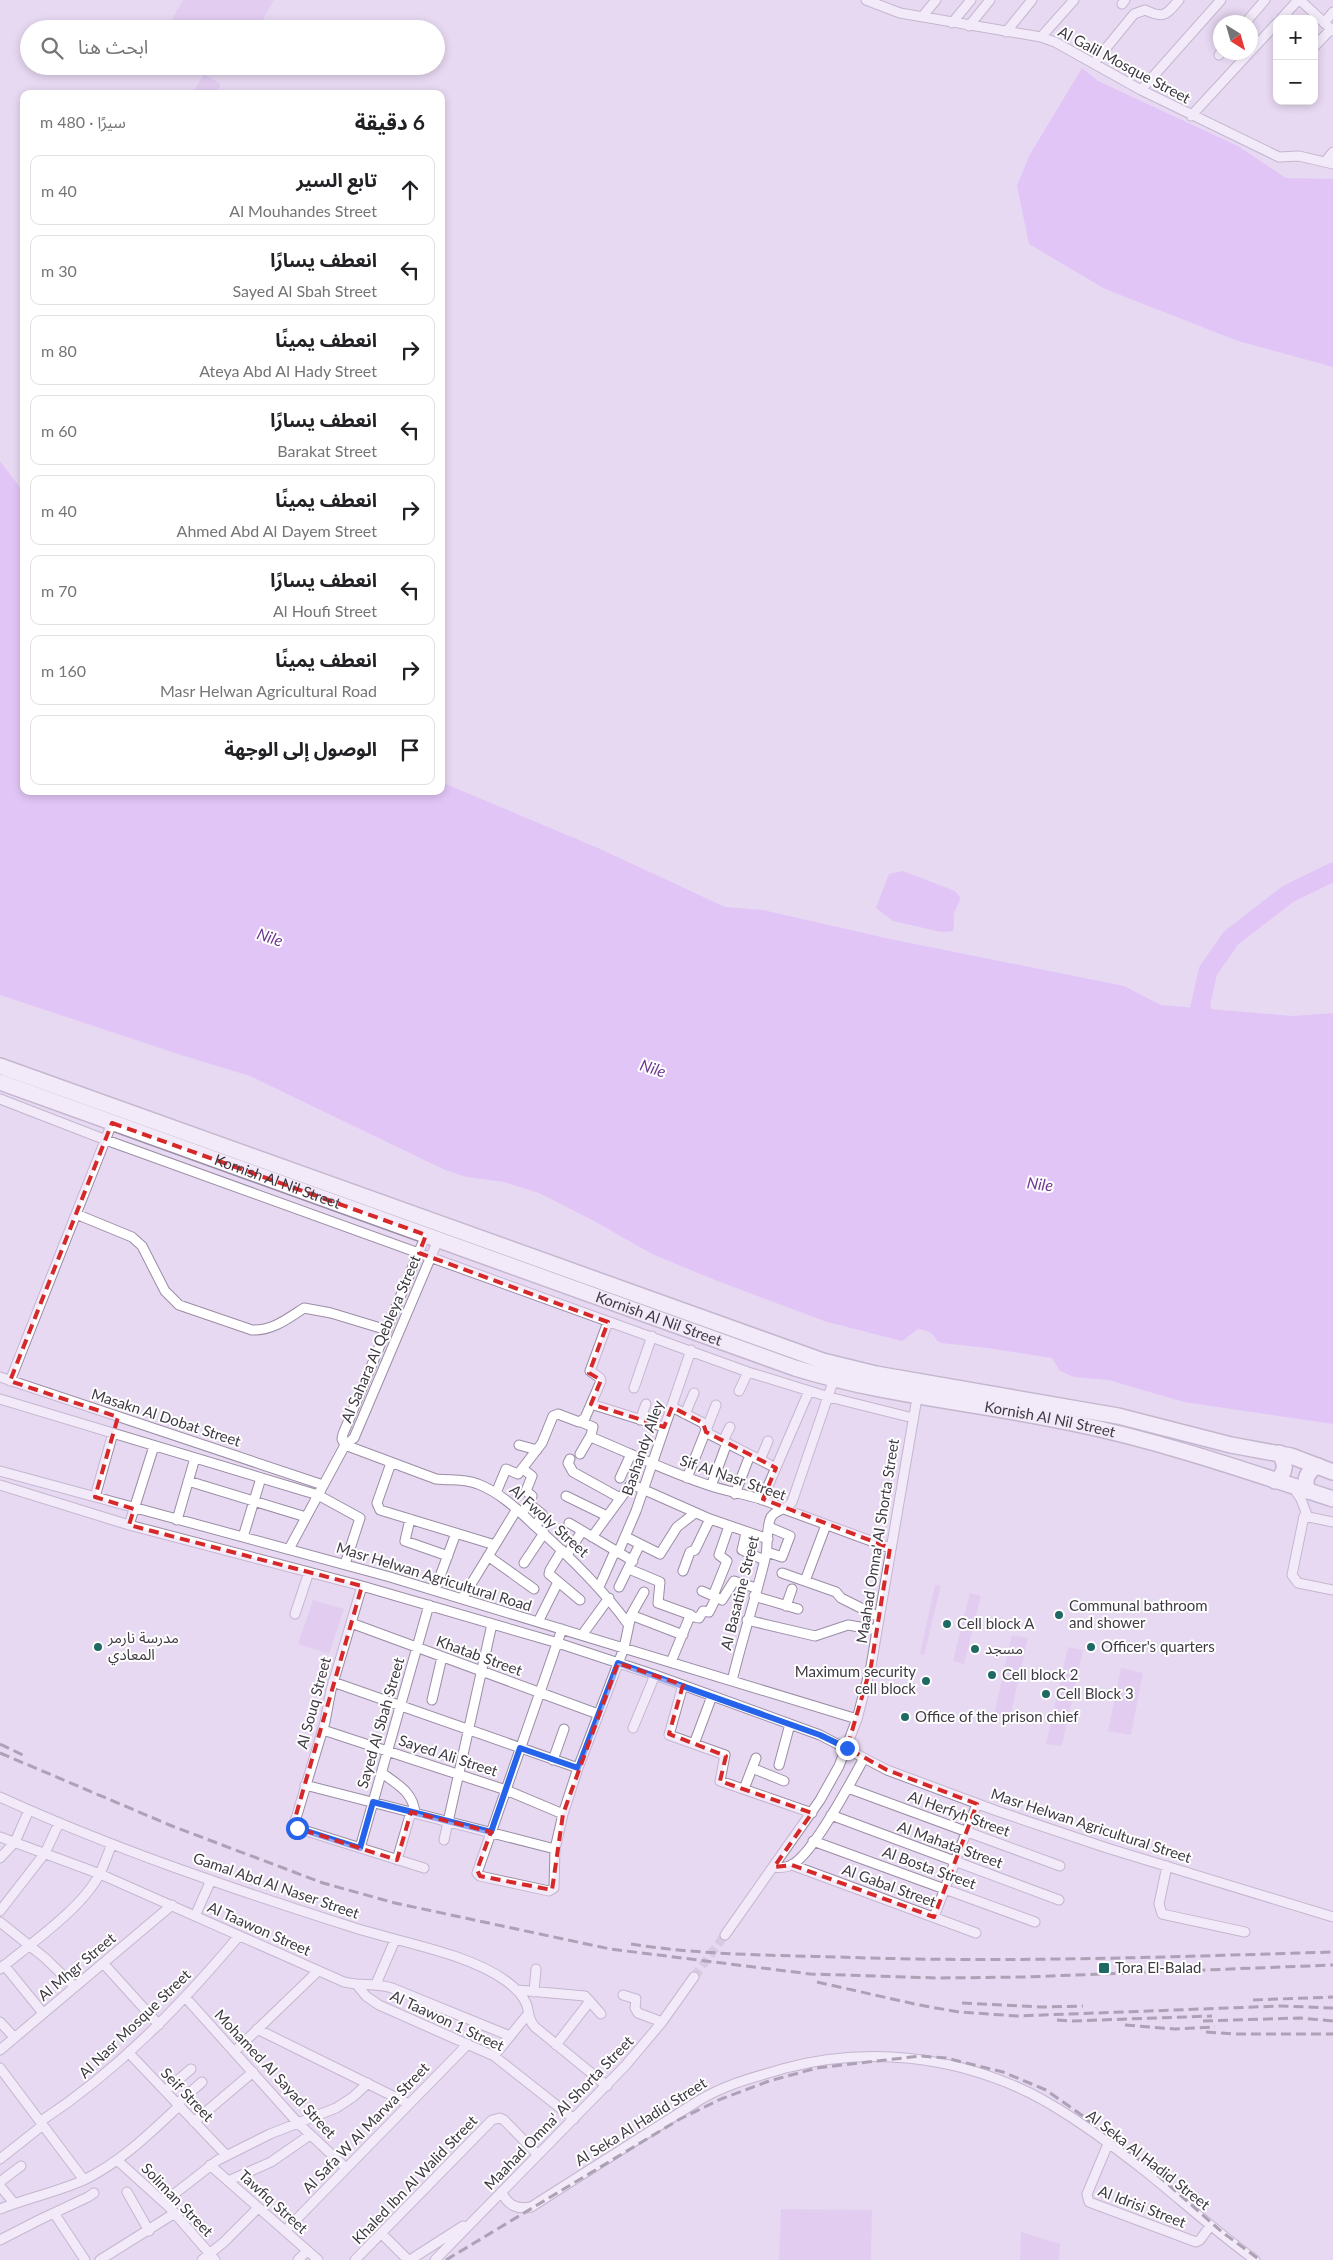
<!DOCTYPE html>
<html lang="ar">
<meta charset="utf-8">
<style>
:root{--surface:#fff;--page:#f6f6f6;--text:#202124;--muted:#757577;--line:#e0e0e0}
body{margin:0;font-family:Lato,"Noto Sans Arabic",sans-serif;background:var(--page);color:var(--text);direction:rtl}
.controls{position:absolute;right:15px;top:15px;display:grid;overflow:hidden;border-radius:10px;box-shadow:0 2px 8px #0003}
.controls button{width:45px;height:45px;display:grid;place-items:center;padding:0;border:0;border-bottom:1px solid var(--line);background:var(--surface);color:var(--text);font:25px sans-serif}
.compass{position:absolute;left:1213px;top:15px;width:45px;height:45px;border-radius:50%;background:var(--surface);box-shadow:0 2px 8px #0003;rotate:143deg}
.stop{position:absolute;width:15px;height:15px;margin:-11px;border:4px solid #2563eb;border-radius:50%;background:#fff}
.stop.end{background:#2563eb;border-color:#fff;box-shadow:0 1px 5px #0008}
.list{margin:0;padding:0;list-style:none}
h2{display:flex;justify-content:space-between;align-items:center;height:65px;margin:0;padding:0 20px;font-size:21px}
h2 small{font-size:16px;font-weight:400;color:var(--muted)}
.list li{display:grid;grid-template-columns:32px 1fr auto;gap:15px;align-items:center;box-sizing:border-box;height:70px;margin:0 10px 10px;padding:0 10px;border:1px solid var(--line);border-radius:10px}
.list b{display:block;font-size:19px;white-space:nowrap}
.list p{margin:0;font-size:16px;white-space:nowrap;color:var(--muted)}
.list em{font-size:16px;font-style:normal;color:var(--muted)}
.icon{flex:none;width:28px;height:28px;fill:none;stroke:currentColor;stroke-width:2;stroke-linecap:round;stroke-linejoin:round}
.map{position:relative;flex:none;width:1333px;height:2260px;overflow:hidden;direction:ltr}
.search{position:absolute;background:var(--surface);box-shadow:0 2px 8px #0003;left:20px;top:20px;width:425px;height:55px;display:flex;align-items:center;gap:12px;box-sizing:border-box;padding:0 18px;border-radius:28px;color:var(--muted);font-size:19px}
.panel{position:absolute;background:var(--surface);box-shadow:0 2px 8px #0003;left:20px;top:90px;width:425px;height:705px;border-radius:10px;direction:rtl}
.map>svg:first-child{display:block}
</style>
<div class="map">
<svg width="1333" height="2260" viewBox="0 0 1333 2260">
<rect width="100%" height="100%" fill="#e7d9f2"/>
<path fill="#dbbff0" d="M183,0h91l-16,29h-82l-7,-5z
M204,74l17,10 -5,10h-24z
M935,1585l6,1 -17,69 -4,-1z
M970,1593l11,3 -17,68 -11,-3z
M313,1600l31,9 -15,45 -31,-10z
M1012,1635l16,3 -18,79 -16,-3z
M1068,1647l15,3 -21,96 -16,-2z
M1121,1668l22,5 -12,62 -23,-4z
M781,2209l91,1 -1,50h-92z
M1021,2232l39,12 -1,16h-39z"/>
<path fill="#dcaefc" d="M1082,68l16,13 140,65 48,32 47,1v188l-95,-26 -133,-52 -76,-45 -12,-58 12,-30z
M0,461l24,32v298h417v-9l157,66 127,59 38,3 127,29 234,47 37,19 132,11 40,-3v411l-149,-22 -76,-22 -34,-3 -14,-6 -8,-13 -65,-10 -46,-5 -4,-2c-4,-9 -9,-10 -19,-12l-16,12 -75,-19 -112,-42 -63,-26 -58,-33 -55,-28 -35,-11 -37,-5 -22,-7 -195,-94 -72,-22 -178,-59z
M903,871l52,20 5,6c0,7 -5,11 -6,17 -1,6 1,10 -1,17l-12,1 -48,-11 -17,-13 13,-34z"/>
<g fill="none" stroke-linecap="round" stroke-linejoin="round">
<path stroke="#dcaefc" stroke-width="19" d="M1211,1029l-11,-22 8,-36 23,-33 57,-44 45,-22"/>
<path stroke="#c5b9cf" stroke-width="9" stroke-dasharray="9 4.5" stroke-linecap="butt" d="M694,1977l31,-42"/>
<defs>
<path id="minor" d="M866,0l34,13 141,24 14,5 86,48 138,67 20,-1 34,8
M1300,0l33,31
M1122,4l3,-4
M922,17l14,-17
M1281,19l17,-19
M1246,22l19,-22
M952,23l19,-23
M1324,23l9,-11
M969,26l21,-26
M1006,32l26,-32
M1041,37l33,-37
M1314,47l17,-18
M1250,52l27,-29
M1219,55l2,-3
M1094,63l40,-49 11,-4c19,9 21,5 34,-10
M1141,90l80,-90
M1191,116l59,-64
M1325,162l8,-10
M0,1099l106,41 642,232 81,25 84,21
M76,1214l56,23 10,9 23,45 14,14 73,25c20,1 35,-11 52,-22l27,5 56,17
M0,1377l323,108
M10,1381l102,-258
M634,1388l18,-52
M739,1391l9,-19
M0,1399l318,96 42,23 -15,46
M591,1404l73,23
M672,1407l31,16 6,11 67,34
M685,1414l9,-21
M640,1420l6,-16
M581,1422l12,5 -2,8 2,3c39,16 77,35 118,48 24,8 51,10 73,23l106,39
M723,1441l7,-14
M345,1445l91,34c16,2 24,-1 42,5 23,9 40,26 58,43 34,30 65,60 92,97
M345,1445l-3,-6 1,-5 83,-199
M519,1445l18,5
M580,1454l11,-19
M570,1459l-2,4 5,9 47,26
M760,1460l8,-19
M391,1463l-14,40 3,7 115,35
M0,1471l390,106 467,142
M620,1478l11,-24
M687,1478l29,-73
M188,1481l118,36
M0,1485l129,40 233,61 196,57 97,32 165,60 67,35 110,41 110,37 226,69
M711,1486l16,-43
M1293,1487l8,12 6,16
M496,1493l10,-24 12,5 24,-31 11,-27 5,-2 21,8 6,-4 16,-37 -1,-3 -10,-7 18,-49
M735,1494l15,-39
M566,1496l41,20
M95,1497l18,-64
M762,1500l47,-109
M528,1503l14,11 -6,12
M522,1514l10,-18 -6,-5 6,-15 -9,-7
M410,1519l-5,22 43,15
M177,1520l18,-62
M1333,1522l-29,-6 -12,59 6,8 35,7
M569,1523l64,38
M129,1525l25,-79
M746,1533l-4,17 22,10
M243,1537l18,-59
M592,1537l39,-53 79,35 58,20
M626,1537l34,17 17,-27 18,-14
M289,1549l56,-104 9,-7 84,-198
M562,1550l-12,20 -1,4 31,26
M767,1552l15,5 8,-21 -21,-9
M618,1553l18,-42 55,-161
M567,1555l15,-24
M488,1556l46,33
M524,1563l20,-30
M629,1569l31,13 -2,21 33,12
M683,1571l7,-19 5,-2 15,-31
M782,1573l54,19 5,6 38,19
M805,1581l21,-56
M362,1586l-31,104 -6,32 -31,103 3,3 127,40
M599,1587l16,-36
M619,1587l21,-43
M435,1590l21,-57
M702,1591l20,9 12,-19 22,7
M713,1596l14,-35 -8,-6 10,-29
M754,1596l44,13
M462,1599l55,-90
M786,1606l6,-17
M295,1614l14,-42
M631,1615l52,20
M747,1620l68,16 33,-11 29,5
M538,1622l20,-40
M351,1623l247,91
M562,1629l-85,244 3,3 69,15 5,-3 1,-39 8,-35 15,-46 46,-120 7,-33 13,-23
M582,1635l27,-37
M671,1662l19,-46 9,2 4,-7 6,1 7,-14
M732,1681c10,-42 24,-84 34,-126 2,-11 0,-28 5,-38 5,-8 16,-7 21,-15l42,-123
M333,1682l245,86
M683,1685l-14,50 56,20 -5,26 92,32
M432,1700l10,-43
M633,1728l22,-53
M323,1730l183,60 57,24
M694,1744l18,-48
M553,1760l11,-31
M779,1765l11,-41
M752,1768l32,13
M382,1773c16,12 31,19 33,40
M305,1785l250,64
M848,1788l212,78
M744,1789l12,-31
M0,1797c114,52 233,92 352,130 46,15 116,26 154,54 7,5 16,13 20,22 4,9 1,16 9,24l72,59
M831,1815l228,85
M0,1837l100,37 244,108c16,4 32,1 48,6l118,48
M444,1840l48,-216
M813,1841l222,81
M360,1848l69,-243
M0,1858l15,-16 14,-32
M397,1860l14,-48
M792,1865l184,68
M1167,1866l-8,38 3,10 83,18
M774,1867c7,1 13,1 19,-3 21,-12 58,-82 71,-106
M0,1911l45,-58 14,-30
M195,1916l16,-36
M934,1917l43,-113
M0,1922l45,36 30,29
M725,1935l95,-135 19,-34 18,-47 14,-53 47,-274
M103,1963l56,62
M4,1965l39,48
M0,1969c30,-25 84,-62 100,-96 5,-10 8,-20 12,-29
M376,1984l19,-44
M357,1985l9,11 13,9 115,51 80,63
M517,1990l68,6 16,18
M534,1992l2,-23
M623,1995l13,4 -1,9 3,5 24,9
M185,1997l113,126 48,45
M0,2022l14,15
M257,2029l152,75
M556,2045l34,-44
M0,2050l172,-145
M234,2052l84,-81
M129,2053l97,102
M494,2056l34,-42
M0,2068l84,112
M165,2091l26,-22
M177,2104l25,-22
M41,2121c76,-50 139,-115 197,-184
M194,2122l59,-50
M1108,2144l-21,50 2,8 107,40 4,-2 10,-14
M0,2159l43,-34
M117,2160l53,48 45,52
M210,2165l108,95
M228,2181l43,-19 39,-27
M0,2182l21,-16
M0,2186l14,17
M127,2192l22,39
M502,2192c5,13 15,18 29,15l167,-106c28,-17 57,-24 88,-33 81,-22 168,-12 244,25 39,20 75,47 110,74 39,31 75,64 115,93
M164,2202l54,-42 52,-26 66,-26 17,-11 15,-14
M0,2209c28,-11 57,-17 84,-29 37,-18 66,-47 95,-74
M54,2213l31,47
M285,2231l183,-187
M382,2234l26,26
M0,2240l39,-20 49,-23 6,-4
M100,2260l75,-47
M202,2260l22,-18 34,-34
M298,2260l9,-9
M355,2260l137,-140 8,-2 4,2 34,35
M410,2260l53,-34
M435,2260l190,-194 37,-44 32,-45"/>
<g id="trunk">
<path d="M0,1066l823,295 53,13 242,42 113,29 60,11 42,16"/>
<path id="s1" d="M0,1082l795,286c90,28 185,35 277,55 89,18 175,48 261,76"/>
<path d="M1275,1481c11,-7 12,-18 4,-28"/>
<path d="M1308,1491c-5,-11 -1,-20 10,-25"/>
</g>
</defs>
<use href="#minor" stroke="#9a8da5" stroke-width="11"/>
<use href="#trunk" stroke="#9a8da5" stroke-width="18"/>
<use href="#minor" stroke="#fff" stroke-width="9"/>
<use href="#trunk" stroke="#fff" stroke-width="15"/>
<path stroke="#665e6c" stroke-width="3" stroke-dasharray="10 5" stroke-linecap="butt" d="M0,1744l25,12
M0,1753l172,73 151,57 72,20 215,46 200,25 128,4 87,-1 308,-12
M631,1944c69,11 138,11 207,13 165,6 330,0 495,-5
M817,1982l102,23 40,7 58,4 264,-10 52,2
M1253,2000l80,-3
M962,2003l80,4 41,-1
M1057,2020l15,1 140,-5
M1203,2021l97,-3 33,3
M1125,2025l50,4 40,-2
M1206,2032l28,2h99
M446,2260l234,-141 41,-20 48,-18 48,-13 103,-12 26,2 57,14 43,18 37,26 63,49 76,67 38,28"/>
</g>
<g fill="none" stroke-linecap="round" stroke-linejoin="round">
<path stroke="#2563eb" stroke-width="6" d="M297,1828l63,20 13,-46 118,30 29,-84 58,20 40,-105 202,72 27,13"/>
</g>
<path d="M0 0H1333V2260H0ZM112,1123l314,112 -7,18 189,69 -19,51 12,7 -10,24 73,23 8,-20 31,16 3,9 70,36 -13,31 127,49 -19,118 -24,82 40,22 90,34 -43,113 -142,-52 -18,2 38,-54 -92,-32 6,-25 -57,-22 14,-49 -65,-22 -55,151 -11,76 -72,-14 -3,-6 14,-38 -80,-20 -14,48 -100,-32 -3,-6 68,-236 -233,-61 5,-16 -39,-12 23,-80 -108,-36z" fill="#e7d9f2" fill-opacity=".55" fill-rule="evenodd"/>
<path fill="none" stroke="#d62828" stroke-width="4" stroke-dasharray="10 6" stroke-linejoin="round" d="M112,1123l314,112 -7,18 189,69 -19,51 12,7 -10,24 73,23 8,-20 31,16 3,9 70,36 -13,31 127,49 -19,118 -24,82 40,22 90,34 -43,113 -142,-52 -18,2 38,-54 -92,-32 6,-25 -57,-22 14,-49 -65,-22 -55,151 -11,76 -72,-14 -3,-6 14,-38 -80,-20 -14,48 -100,-32 -3,-6 68,-236 -233,-61 5,-16 -39,-12 23,-80 -108,-36z"/>
<g fill="#1e6963" stroke="#fff" stroke-width="2">
<circle cx="1059" cy="1615" r="5"/>
<circle cx="947" cy="1624" r="5"/>
<circle cx="98" cy="1647" r="5"/>
<circle cx="1091" cy="1647" r="5"/>
<circle cx="975" cy="1649" r="5"/>
<circle cx="992" cy="1675" r="5"/>
<circle cx="926" cy="1681" r="5"/>
<circle cx="1046" cy="1694" r="5"/>
<circle cx="905" cy="1717" r="5"/>
<rect x="1098" y="1962" width="12" height="12" rx="2.5"/>
</g>
<g text-anchor="middle" stroke-width="4" stroke-linejoin="round" paint-order="stroke">
<g font-size="15" fill="#3f3943" stroke="#fff">
<text transform="translate(1124 65) rotate(28)" y="5">Al Galil Mosque Street</text>
<text dy="5" stroke="none"><textPath href="#s1" startOffset="295">Kornish Al Nil Street</textPath></text>
<text dy="5" stroke="none"><textPath href="#s1" startOffset="700">Kornish Al Nil Street</textPath></text>
<text transform="translate(381 1339) rotate(-67)" y="5">Al Sahara Al Qebleya Street</text>
<text transform="translate(166 1418) rotate(18)" y="5">Masakn Al Dobat Street</text>
<text dy="5" stroke="none"><textPath href="#s1" startOffset="1105">Kornish Al Nil Street</textPath></text>
<text transform="translate(643 1448) rotate(-71)" y="5">Bashandy Alley</text>
<text transform="translate(733 1478) rotate(19)" y="5">Sif Al Nasr Street</text>
<text transform="translate(549 1521) rotate(42)" y="5">Al Fwoly Street</text>
<text transform="translate(878 1541) rotate(-81)" y="5">Maahad Omna' Al Shorta Street</text>
<text transform="translate(434 1577) rotate(17)" y="5">Masr Helwan Agricultural Road</text>
<text transform="translate(740 1593) rotate(-76)" y="5">Al Basatine Street</text>
<text transform="translate(479 1656) rotate(20)" y="5">Khatab Street</text>
<text transform="translate(314 1703) rotate(-75)" y="5">Al Souq Street</text>
<text transform="translate(381 1723) rotate(-74)" y="5">Sayed Al Sbah Street</text>
<text transform="translate(448 1756) rotate(18)" y="5">Sayed Ali Street</text>
<text transform="translate(959 1814) rotate(20)" y="5">Al Herfyh Street</text>
<text transform="translate(1091 1826) rotate(18)" y="5">Masr Helwan Agricultural Street</text>
<text transform="translate(950 1845) rotate(20)" y="5">Al Mahata Street</text>
<text transform="translate(929 1868) rotate(20)" y="5">Al Bosta Street</text>
<text transform="translate(276 1886) rotate(19)" y="5">Gamal Abd Al Naser Street</text>
<text transform="translate(889 1886) rotate(20)" y="5">Al Gabal Street</text>
<text transform="translate(259 1929) rotate(24)" y="5">Al Taawon Street</text>
<text transform="translate(77 1967) rotate(-40)" y="5">Al Mhgr Street</text>
<text transform="translate(447 2021) rotate(25)" y="5">Al Taawon 1 Street</text>
<text transform="translate(135 2024) rotate(-44)" y="5">Al Nasr Mosque Street</text>
<text transform="translate(275 2074) rotate(47)" y="5">Mohamed Al Sayad Street</text>
<text transform="translate(187 2095) rotate(46)" y="5">Seif Street</text>
<text transform="translate(559 2113) rotate(-46)" y="5">Maahad Omna' Al Shorta Street</text>
<text transform="translate(641 2122) rotate(-32)" y="5">Al Seka Al Hadid Street</text>
<text transform="translate(366 2128) rotate(-46)" y="5">Al Safa W Al Marwa Street</text>
<text transform="translate(1148 2160) rotate(38)" y="5">Al Seka Al Hadid Street</text>
<text transform="translate(415 2180) rotate(-46)" y="5">Khaled Ibn Al Walid Street</text>
<text transform="translate(177 2200) rotate(46)" y="5">Soliman Street</text>
<text transform="translate(273 2202) rotate(42)" y="5">Tawfiq Street</text>
<text transform="translate(1142 2207) rotate(21)" y="5">Al Idrisi Street</text>
</g>
<g font-size="15" fill="#3f3943" stroke="#fff" text-anchor="start">
<text x="1069" y="1611">Communal bathroom<tspan x="1069" dy="17">and shower</tspan></text>
<text x="957" y="1629">Cell block A</text>
<text x="108" y="1643">مدرسة نارمر<tspan x="108" dy="17">المعادي</tspan></text>
<text x="1101" y="1652">Officer's quarters</text>
<text x="985" y="1654">مسجد</text>
<text x="916" y="1677" text-anchor="end">Maximum security<tspan x="916" dy="17">cell block</tspan></text>
<text x="1002" y="1680">Cell block 2</text>
<text x="1056" y="1699">Cell Block 3</text>
<text x="915" y="1722">Office of the prison chief</text>
<text x="1115" y="1973">Tora El-Balad</text>
</g>
<g font-size="16" font-style="italic" fill="#713993" stroke="#fff">
<text transform="translate(270 937) rotate(19)" y="6">Nile</text>
<text transform="translate(653 1068) rotate(18)" y="6">Nile</text>
<text transform="translate(1040 1184) rotate(7)" y="6">Nile</text>
</g>
</g>
</svg>
<div class="controls">
<button>+</button>
<button>−</button>
</div>
<svg class="compass" viewBox="-18 -18 36 36"><path d="M0-13l5 13h-10z" fill="#e53935"/><path d="M0 13l5-13h-10z" fill="#757577"/></svg>
<div class="stop" style="left:297px;top:1828px"></div>
<div class="stop end" style="left:847px;top:1748px"></div>
<div class="search"><svg class="icon" aria-label="search" viewBox="0 0 24 24"><circle cx="10" cy="10" r="6"/><path d="M15 15l6 6"/></svg>ابحث هنا</div>
<section class="panel">
<h2>6 دقيقة<small>سيرًا · 480 m</small></h2>
<ul class="list">
<li><svg class="icon" aria-label="ahead" viewBox="0 0 24 24"><path d="M12 20V5M6 11l6-6 6 6"/></svg><div><b>تابع السير</b><p>Al Mouhandes Street</p></div><em>40 m</em></li>
<li><svg class="icon" aria-label="left" viewBox="0 0 24 24"><path d="M17 20v-9H6M10 6l-5 5 5 5"/></svg><div><b>انعطف يسارًا</b><p>Sayed Al Sbah Street</p></div><em>30 m</em></li>
<li><svg class="icon" aria-label="right" viewBox="0 0 24 24"><path d="M7 20v-9h11M14 6l5 5-5 5"/></svg><div><b>انعطف يمينًا</b><p>Ateya Abd Al Hady Street</p></div><em>80 m</em></li>
<li><svg class="icon" aria-label="left" viewBox="0 0 24 24"><path d="M17 20v-9H6M10 6l-5 5 5 5"/></svg><div><b>انعطف يسارًا</b><p>Barakat Street</p></div><em>60 m</em></li>
<li><svg class="icon" aria-label="right" viewBox="0 0 24 24"><path d="M7 20v-9h11M14 6l5 5-5 5"/></svg><div><b>انعطف يمينًا</b><p>Ahmed Abd Al Dayem Street</p></div><em>40 m</em></li>
<li><svg class="icon" aria-label="left" viewBox="0 0 24 24"><path d="M17 20v-9H6M10 6l-5 5 5 5"/></svg><div><b>انعطف يسارًا</b><p>Al Houfi Street</p></div><em>70 m</em></li>
<li><svg class="icon" aria-label="right" viewBox="0 0 24 24"><path d="M7 20v-9h11M14 6l5 5-5 5"/></svg><div><b>انعطف يمينًا</b><p>Masr Helwan Agricultural Road</p></div><em>160 m</em></li>
<li><svg class="icon" aria-label="arrive" viewBox="0 0 24 24"><path d="M6 21V4h12l-3 4 3 4H6"/></svg><div><b>الوصول إلى الوجهة</b></div></li>
</ul>
</section>
</div>
